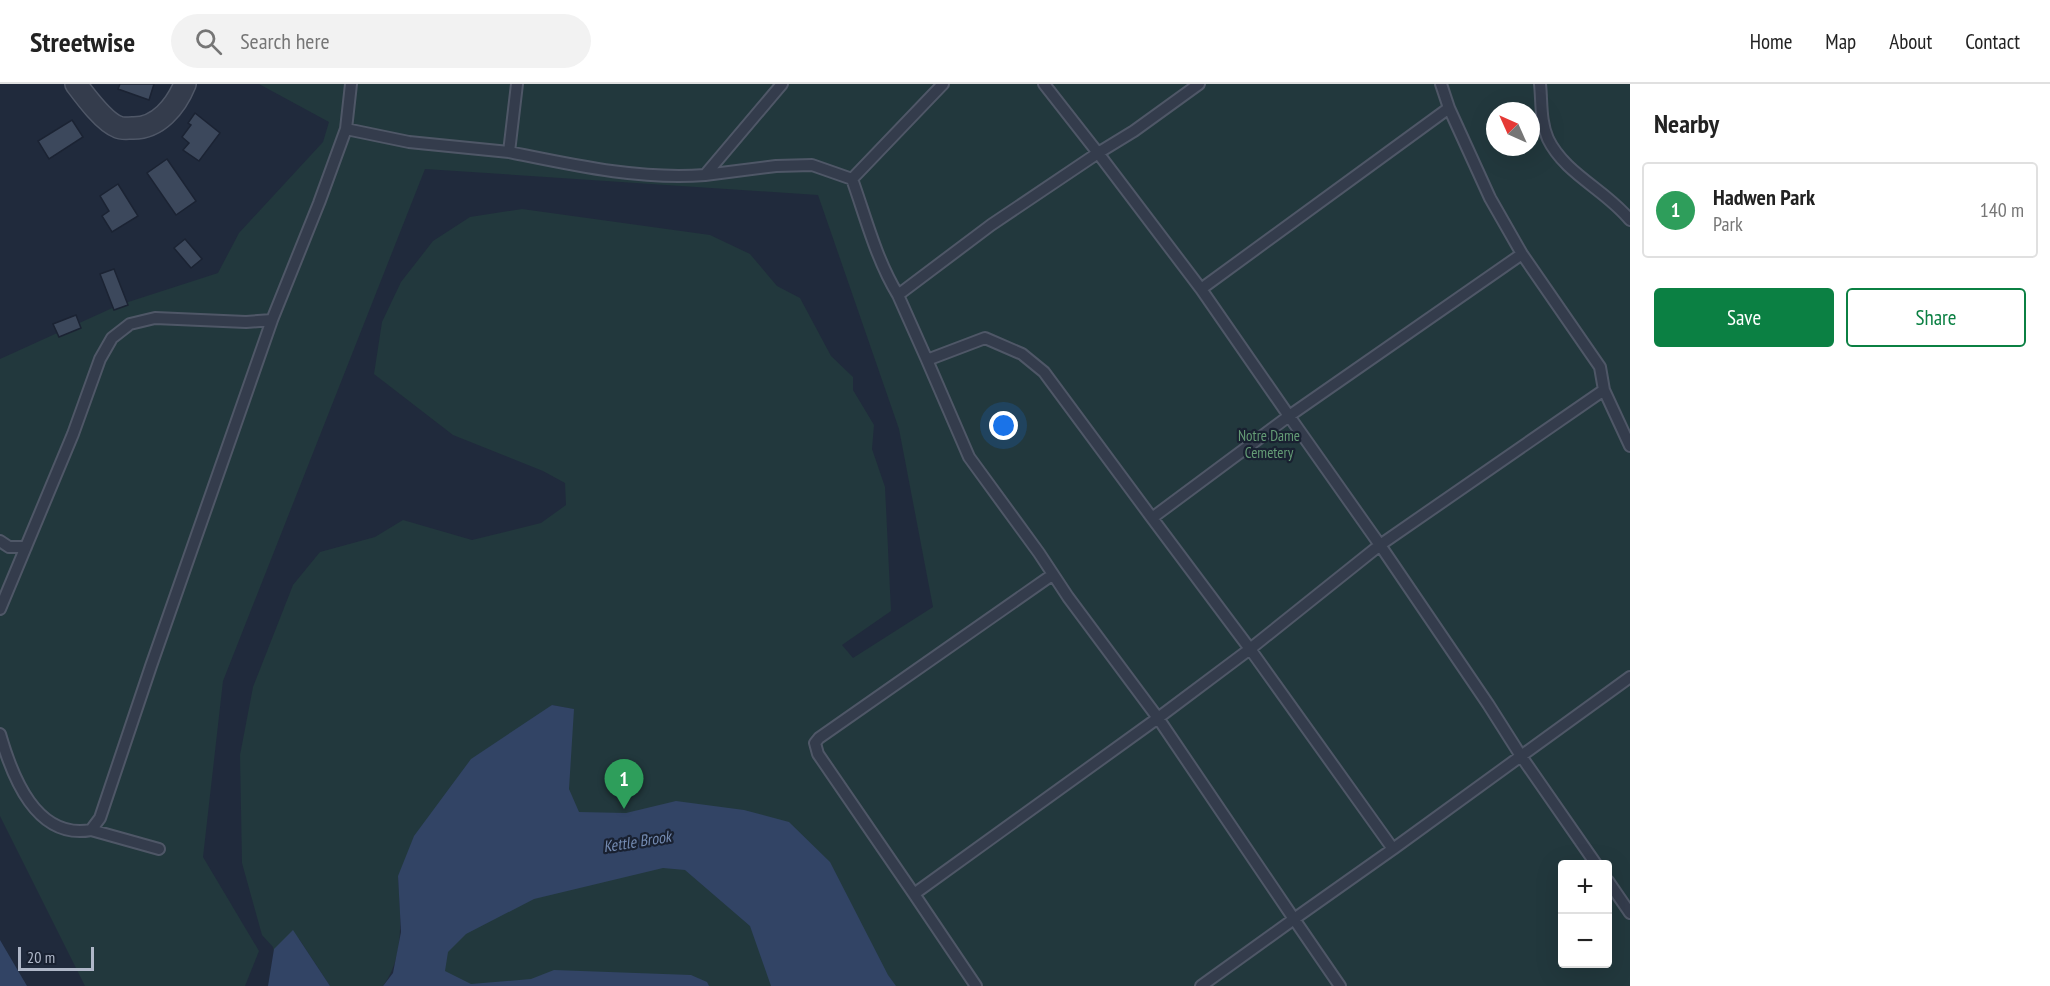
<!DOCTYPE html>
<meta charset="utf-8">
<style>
:root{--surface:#fff;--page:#f2f2f2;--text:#222;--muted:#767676;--line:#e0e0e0;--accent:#0b8043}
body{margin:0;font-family:"PT Sans Narrow",sans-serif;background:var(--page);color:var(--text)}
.controls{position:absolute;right:18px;bottom:18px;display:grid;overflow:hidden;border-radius:6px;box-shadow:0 6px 24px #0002}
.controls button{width:54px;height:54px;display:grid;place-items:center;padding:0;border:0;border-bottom:2px solid var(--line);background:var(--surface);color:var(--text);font:30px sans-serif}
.compass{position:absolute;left:1486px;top:18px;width:54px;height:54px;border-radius:50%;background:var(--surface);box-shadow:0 6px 24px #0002;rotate:315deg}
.scale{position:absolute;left:18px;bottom:15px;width:76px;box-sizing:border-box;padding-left:6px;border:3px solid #afb7c8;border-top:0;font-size:16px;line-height:21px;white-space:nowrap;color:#afb7c8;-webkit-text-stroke:4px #192131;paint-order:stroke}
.you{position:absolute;left:1004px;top:342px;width:21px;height:21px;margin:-15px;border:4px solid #fff;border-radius:50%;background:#1a73e8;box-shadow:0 0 0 9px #1a73e833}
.badge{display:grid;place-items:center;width:39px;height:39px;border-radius:50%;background:var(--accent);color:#fff;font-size:20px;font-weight:700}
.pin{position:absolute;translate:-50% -50px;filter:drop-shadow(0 2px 3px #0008)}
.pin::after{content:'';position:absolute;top:32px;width:21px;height:18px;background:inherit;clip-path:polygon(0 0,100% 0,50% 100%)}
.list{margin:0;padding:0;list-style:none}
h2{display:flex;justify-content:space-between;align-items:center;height:78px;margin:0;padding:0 24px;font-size:26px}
h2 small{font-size:20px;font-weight:400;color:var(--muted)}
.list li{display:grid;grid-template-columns:39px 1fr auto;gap:18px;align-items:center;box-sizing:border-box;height:96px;margin:0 12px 12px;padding:0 12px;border:2px solid var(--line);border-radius:6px}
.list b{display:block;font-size:22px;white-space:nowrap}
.list p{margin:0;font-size:20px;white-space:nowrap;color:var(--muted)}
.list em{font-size:20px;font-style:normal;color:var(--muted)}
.actions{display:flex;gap:12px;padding:18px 24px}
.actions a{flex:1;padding:14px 0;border:2px solid var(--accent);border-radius:6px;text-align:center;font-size:21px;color:var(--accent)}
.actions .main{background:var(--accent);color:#fff}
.icon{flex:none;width:33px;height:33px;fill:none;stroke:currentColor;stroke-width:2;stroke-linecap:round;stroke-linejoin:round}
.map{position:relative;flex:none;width:1630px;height:902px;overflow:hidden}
header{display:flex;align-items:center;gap:36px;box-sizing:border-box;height:84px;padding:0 30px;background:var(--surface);border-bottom:2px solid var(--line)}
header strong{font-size:28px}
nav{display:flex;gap:33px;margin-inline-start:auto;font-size:21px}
.search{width:420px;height:54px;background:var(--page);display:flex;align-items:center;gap:15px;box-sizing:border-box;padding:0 21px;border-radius:33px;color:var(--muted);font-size:22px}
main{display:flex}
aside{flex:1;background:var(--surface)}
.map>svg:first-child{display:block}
</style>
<header>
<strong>Streetwise</strong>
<div class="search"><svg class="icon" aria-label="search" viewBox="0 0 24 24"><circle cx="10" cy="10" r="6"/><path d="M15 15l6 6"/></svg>Search here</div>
<nav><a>Home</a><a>Map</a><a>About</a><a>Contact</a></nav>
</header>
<main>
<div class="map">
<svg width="1630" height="902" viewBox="0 0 1630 902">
<rect width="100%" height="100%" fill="#202a3c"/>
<path fill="#22383d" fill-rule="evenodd" d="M259,0h1371v902h-1215l158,-277 -21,-4 -154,171c2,37 8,79 -15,110h-53l-31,-47 -22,25 -4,-17 -11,-12 -20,-72 -2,-108 13,-68 40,-102 27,-33 55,-15 28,-17 69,20 69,-17 25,-18 -1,-22 -22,-12 -90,-36 -79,-61 8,-52 19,-40 32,-41 37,-24 52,-8 188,26 40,19 27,32 23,12 31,58 22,21v13l21,35 -2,24 13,38 6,124 -49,34 11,13 80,-51 -34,-178 -81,-234 -393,-26 -202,512 -20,176 56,94 -14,35h-160l-85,-170v-457l119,-54 99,-32 21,-40 84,-91 6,-20zM1495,27h36v36h-36zM1562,780h46v100h-46z"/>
<path fill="#324465" d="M552,621l22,4 -5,80 10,23 47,1 50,-12 68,9 45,12 41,40 58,113 8,11h-125l-21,-60 -65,-56 -22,-2 -129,31 -68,35 -18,18 -3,19 26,13 60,-5 23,-9 137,5 16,7 2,4h-326l10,-13 8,-41 -3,-56 16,-40 57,-77z
M293,846l37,56h-62l6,-37z
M0,856l27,46h-27z"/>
<path fill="#3c485c" stroke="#1b2333" stroke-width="1.5" d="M120,0h34l-5,16 -31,-11z
M195,29l25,20 -21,28 -16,-11 6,-7 -7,-6 9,-12 -3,-2z
M72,36l11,17 -34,22 -11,-18z
M167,75l29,42 -20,14 -29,-42z
M118,100l20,32 -26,16 -10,-16 7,-5 -9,-15z
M185,155l17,20 -11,9 -17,-20z
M114,185l14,36 -14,5 -14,-36z
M76,231l5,13 -22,9 -6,-13z"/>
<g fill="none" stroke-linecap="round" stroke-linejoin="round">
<defs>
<path id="service" d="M782,0l-77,91 71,-9 36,-1 40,14
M1044,0l54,69 36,-22 65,-47
M1441,0l8,24 -248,181 -103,-136 -107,72 -93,70 29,65 58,-22 37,16 22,18 108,146 137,-102 91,129 -130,104 143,200 128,-93 75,108
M1540,0c2,18 0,37 8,55 17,35 58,51 82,81
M1449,24l41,90 32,56 78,113 4,23 26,56
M346,45l63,13 100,10 8,-68
M509,68c64,13 130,28 196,23
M1201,205l88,127 233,-162
M898,211c-22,-36 -32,-77 -46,-116l91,-95
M927,276l42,97 70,96 29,44 90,121 136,201 99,-70
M1604,306l-224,155 108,159 33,52 109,-79
M0,457l9,6h17
M0,525l73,-175 27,-75 12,-21 18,-14 25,-6 91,4 26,-2
M0,650c12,42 36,106 91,96l9,-12 51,-152 121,-346 47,-117 27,-74 5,-45
M91,746l68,19
M1608,797l22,32
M914,810l-96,-140 -3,-11 4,-5 233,-163
M976,902l-62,-92 244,-176 92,-69 -98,-131
M1201,902l93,-67 46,67"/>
<path id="minor" d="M76,0c9,12 28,38 42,43 4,2 10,1 14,1 26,1 44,-22 53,-44"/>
</defs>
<use href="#service" stroke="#4f5767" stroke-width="14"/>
<use href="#minor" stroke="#4f5767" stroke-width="24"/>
<use href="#service" stroke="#343c4c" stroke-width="10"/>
<use href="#minor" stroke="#343c4c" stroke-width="21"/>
</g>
<g text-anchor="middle" stroke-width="4.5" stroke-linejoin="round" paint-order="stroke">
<g font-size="15" fill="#649b75" stroke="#192131">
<text x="1269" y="357">Notre Dame<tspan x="1269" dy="17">Cemetery</tspan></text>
</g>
<g font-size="16" font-style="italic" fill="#748bb2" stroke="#192131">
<text transform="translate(637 757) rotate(-9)" y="6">Kettle Brook</text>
</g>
</g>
</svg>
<div class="controls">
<button>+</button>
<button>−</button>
</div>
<svg class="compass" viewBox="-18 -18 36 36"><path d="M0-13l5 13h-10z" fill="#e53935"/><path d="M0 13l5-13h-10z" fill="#767676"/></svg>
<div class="scale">20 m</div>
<div class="you"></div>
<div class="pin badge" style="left:624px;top:725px;background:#2e9e5b">1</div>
</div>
<aside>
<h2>Nearby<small></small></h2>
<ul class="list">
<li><span class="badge" style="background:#2e9e5b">1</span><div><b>Hadwen Park</b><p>Park</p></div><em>140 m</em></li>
</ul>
<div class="actions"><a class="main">Save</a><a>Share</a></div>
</aside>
</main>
